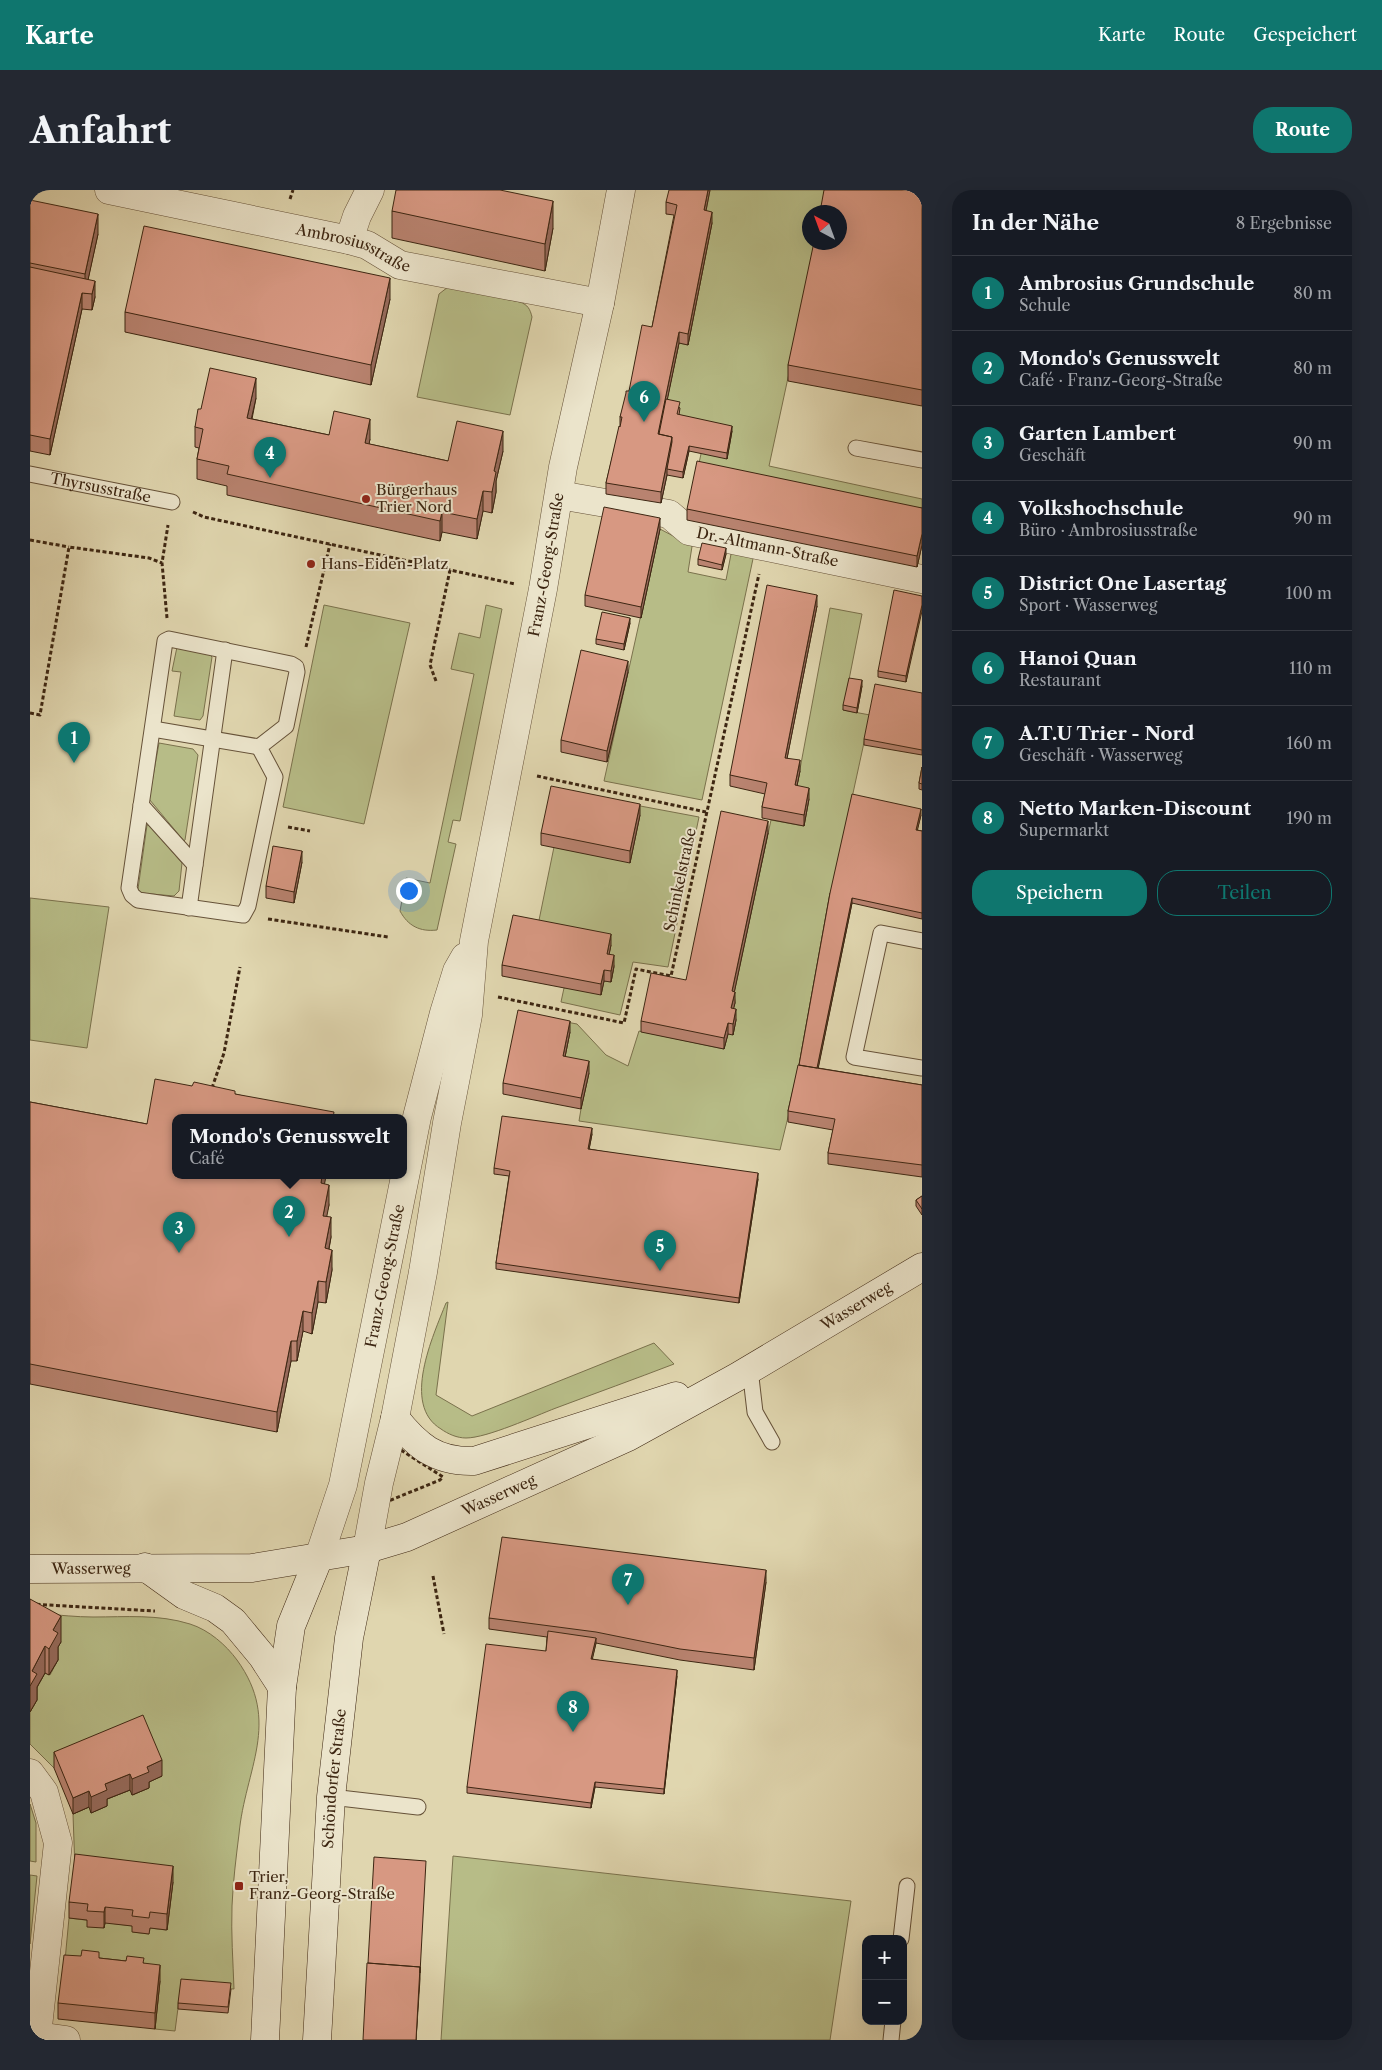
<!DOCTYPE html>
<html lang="de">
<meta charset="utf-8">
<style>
:root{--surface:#171b24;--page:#242831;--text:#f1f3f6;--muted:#9ea1a6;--line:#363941;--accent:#0f766e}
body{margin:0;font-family:"Libre Caslon Text",serif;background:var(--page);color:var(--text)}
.controls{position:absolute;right:15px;bottom:15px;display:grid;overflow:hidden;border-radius:10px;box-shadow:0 5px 20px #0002}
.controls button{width:45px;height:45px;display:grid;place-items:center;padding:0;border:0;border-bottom:1px solid var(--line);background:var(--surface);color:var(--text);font:25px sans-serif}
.compass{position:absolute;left:772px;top:15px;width:45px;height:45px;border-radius:50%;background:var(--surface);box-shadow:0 5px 20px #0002;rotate:319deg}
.you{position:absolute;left:378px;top:700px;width:18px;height:18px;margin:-12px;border:4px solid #fff;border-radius:50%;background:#1a73e8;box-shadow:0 0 0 8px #1a73e833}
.badge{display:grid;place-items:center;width:32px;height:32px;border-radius:50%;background:var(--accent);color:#fff;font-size:16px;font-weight:700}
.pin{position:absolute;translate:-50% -41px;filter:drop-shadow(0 1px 2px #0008)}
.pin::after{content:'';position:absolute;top:26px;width:18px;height:15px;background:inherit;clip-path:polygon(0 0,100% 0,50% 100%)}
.popup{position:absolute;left:142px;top:924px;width:235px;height:65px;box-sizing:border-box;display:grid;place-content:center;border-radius:10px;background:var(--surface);filter:drop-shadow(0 1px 4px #0005);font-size:16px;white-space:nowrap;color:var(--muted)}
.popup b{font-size:19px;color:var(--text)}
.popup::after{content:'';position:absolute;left:50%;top:100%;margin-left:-10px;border:10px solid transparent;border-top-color:var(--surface)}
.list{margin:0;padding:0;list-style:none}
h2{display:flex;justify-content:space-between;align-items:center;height:65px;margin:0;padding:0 20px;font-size:21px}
h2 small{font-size:16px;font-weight:400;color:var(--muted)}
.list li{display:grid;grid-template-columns:32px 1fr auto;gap:15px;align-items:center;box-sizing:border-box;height:75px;padding:0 20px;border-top:1px solid var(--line)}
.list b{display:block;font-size:19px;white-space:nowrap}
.list p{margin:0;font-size:16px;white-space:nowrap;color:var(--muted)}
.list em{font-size:16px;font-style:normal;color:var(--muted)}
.actions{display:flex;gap:10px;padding:15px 20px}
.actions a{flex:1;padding:11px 0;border:1px solid var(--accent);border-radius:20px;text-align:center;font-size:18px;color:var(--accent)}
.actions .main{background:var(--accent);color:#fff}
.map{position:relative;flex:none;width:892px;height:1850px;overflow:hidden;border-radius:20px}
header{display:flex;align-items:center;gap:30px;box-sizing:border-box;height:70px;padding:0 25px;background:var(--accent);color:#fff}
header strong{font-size:24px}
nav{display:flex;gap:28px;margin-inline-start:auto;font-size:18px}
.intro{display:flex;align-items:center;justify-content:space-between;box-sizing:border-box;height:120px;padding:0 30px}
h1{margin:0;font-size:35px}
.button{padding:12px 22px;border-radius:20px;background:var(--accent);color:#fff;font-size:18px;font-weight:700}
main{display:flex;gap:30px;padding:0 30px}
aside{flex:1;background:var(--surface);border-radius:20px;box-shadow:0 5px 20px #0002}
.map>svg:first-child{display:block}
</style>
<header>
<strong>Karte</strong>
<nav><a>Karte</a><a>Route</a><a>Gespeichert</a></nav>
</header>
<div class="intro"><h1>Anfahrt</h1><a class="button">Route</a></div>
<main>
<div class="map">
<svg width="892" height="1850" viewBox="0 0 892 1850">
<rect width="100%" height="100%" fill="#e0d6af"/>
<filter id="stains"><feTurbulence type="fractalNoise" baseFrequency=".004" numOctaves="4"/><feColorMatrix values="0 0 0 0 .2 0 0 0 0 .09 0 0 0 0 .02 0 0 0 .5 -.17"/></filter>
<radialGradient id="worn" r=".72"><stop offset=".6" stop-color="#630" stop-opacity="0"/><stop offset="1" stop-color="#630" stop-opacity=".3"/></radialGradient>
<path fill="#b7bc87" stroke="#7a714c" d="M680,0h118l-5,22h-14v30l8,1 -48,223 153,33v20l-225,-47 4,-18 -35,-50 13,-61 9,2 16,-124z
M418,97l72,15c8,3 10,7 12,15l-22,98 -93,-18 22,-103z
M630,339l17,9 16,2 -5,32 38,8 6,-31 22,5 -52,246 -98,-19z
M294,415l86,18 -46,201 -81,-17z
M456,415l16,4 -42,212 -7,-1 -5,22 8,2 -19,86c-17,2 -29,-4 -37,-19l6,-33 24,5 44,-209 -23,-5 8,-36 21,5z
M800,418l32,6 -19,96 27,5 -40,184 -32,177 -18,74 -201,-29 2,-12 -18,-42 -2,-46 16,3 29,31 22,11 11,-35 85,18 8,-46 39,-183 33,6 -9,-30z
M147,457l31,6 4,4 -9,59 -3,4 -26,-4 7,-44 -9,-1z
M129,553l34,6 5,6 -13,85 -1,1 -35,-42z
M573,609l96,18 -31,150 -35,-5 -13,53 -59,-13 3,-14 40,-7 7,1 3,-15 -77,-37 17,-83z
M117,635h2l33,38 -3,28 -5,5 -33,-3 -3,-4z
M0,708l79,9 -22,141 -57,-8z
M418,1112l-12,93 36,21 182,-73 20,21c-39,15 -78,29 -118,44 -21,8 -69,30 -90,30 -9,0 -18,-4 -25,-9 -40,-24 -8,-93 5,-126z
M14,1424c16,1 32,3 49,3 33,0 65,-3 97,7 19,6 36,21 47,36 45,62 8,109 2,174 -3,24 -6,48 -7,72 -1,28 1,55 2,83l-53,-4 -6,46 -20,-2 -91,-58 5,-53 64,8v6l16,2 1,-6 16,2 -91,-60 -2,-56 16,-7 3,6 13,-13 25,-10 3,5 16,-8 -6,-56 -89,37 -24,-24v-32l7,-12 -5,-3 13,-24 5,2 8,-15z
M0,1614l6,19v39l-6,-1z
M423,1666l398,45 -21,139h-389z
M0,1685l7,1 -7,68z"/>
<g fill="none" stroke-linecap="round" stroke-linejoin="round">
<defs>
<g id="service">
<path d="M826,258l66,12"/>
<path id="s1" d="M0,284l142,28"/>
<path d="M139,449l122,25 5,3 1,5 -11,54 -27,21 16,30 -27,129 -5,9 -105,-15 -6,-5 -3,-7 35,-240 1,-7z"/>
<path d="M123,539l106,18"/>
<path d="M111,615l54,60"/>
<path d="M159,718l36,-258"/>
<path d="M892,751l-41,-8 -27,124 68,11"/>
<path d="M720,1179l5,43 17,30"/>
<path d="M301,1607l87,10"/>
<path d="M871,1749l6,-53"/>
<path d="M861,1850l2,-19"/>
</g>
<g id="minor">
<path id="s2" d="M79,0l240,50 18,5 33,20 200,38"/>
<path d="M319,50l8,-24 13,-26"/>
<path id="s3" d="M529,305l110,19 20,17 233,48"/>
<path d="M0,1583l14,19 14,51 -21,193"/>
<path d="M0,1845l36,5"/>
</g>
<g id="tertiary">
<path id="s4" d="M337,1359l12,-66 16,-65 28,-146 24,-149 21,-108 6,-74 69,-352 20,-122 37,-164 21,-113"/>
<path id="s5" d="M289,1367l24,-72 74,-368 27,-104 13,-42 8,-14"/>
</g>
<g id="secondary">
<path d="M365,1228c22,28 41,44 79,43l202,-65"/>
<path d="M115,1377l39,28 31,13 18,13 29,35 20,31"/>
<path id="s6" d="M0,1379l222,-1 115,-19 40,-12 221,-100 109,-60 185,-110"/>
<path d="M235,1850l17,-353 9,-61 28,-69"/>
<path id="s7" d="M287,1850l14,-243 18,-159 18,-89"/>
</g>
</defs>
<use href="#service" stroke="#665239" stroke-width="17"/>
<use href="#minor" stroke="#665239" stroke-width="29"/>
<use href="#tertiary" stroke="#665239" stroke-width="29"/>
<use href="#secondary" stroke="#3d2612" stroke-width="29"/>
<path stroke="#3d2612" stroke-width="3" stroke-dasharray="4 2.5" stroke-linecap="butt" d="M260,9l3,-9
M163,322l11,5 311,67
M0,350l39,7
M137,428l-5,-55 6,-38
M276,457l24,-103
M406,491l-6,-16 20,-95
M0,523l10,2 29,-168 80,11 13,5
M507,586l169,36
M258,637l22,4
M238,729l120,18
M468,807l126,26 12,-54 35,7 88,-402
M182,898l12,-35 16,-86
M371,1260l42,27 -3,3 -49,20 -4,-5 10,-43z
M403,1386l11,58
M0,1414l125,7"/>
<use href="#service" stroke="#ebe4cb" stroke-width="15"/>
<use href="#minor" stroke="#ebe4cb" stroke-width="28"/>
<use href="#tertiary" stroke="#ebe4cb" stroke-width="28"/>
<use href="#secondary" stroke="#ebe4cb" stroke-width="28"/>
</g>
<path fill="#b98370" stroke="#3d2612" d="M892,0v216l-134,-25v-16z
M0,10l68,34 -10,45 7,18 -3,13 -10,-1 -32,146 -20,-4z
M636,12l40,8 6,13 -24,122 -9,-2 -12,56 13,9 -1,7 53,16 -5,28 -38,-8 -6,27 -16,-3 -6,28 -55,-9v-11l14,-57v-9l32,-90 22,-112 -8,-1z
M362,21l161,17 -8,43 -153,-33z
M360,109l-19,86 -246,-53v-20z
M226,208l-4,21 77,16 41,4 -1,5 79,17 55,-10 -7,30v11l-4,21 -9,-2 -6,28 -35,-7 -2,9 -213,-46v-9l-30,-7v-20l2,-11 -4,-1v-20l6,-18z
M892,318v37l-5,22 -230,-47v-11z
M630,339l-19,89 -56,-12v-11z
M696,364l-4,16 -24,-5v-6z
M892,406l-16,86 -28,-5v-6z
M787,416l-30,152 13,13 -3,14 12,14 -5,27 -42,-8v-11l3,-13 -35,-8v-11z
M600,433l-6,27 -28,-6v-5z
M598,482l-21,90 -46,-10v-12z
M832,496l-5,27 -14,-3v-5z
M892,503v62l-58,-10v-6z
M892,577v23l-3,-1v-6z
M610,625l-10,48 -89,-18v-12z
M891,625l-4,15 5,1v88l-70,-16 -34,165 104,17v92l-94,-13v-11l5,-23 -45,-8v-11l11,-46 31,-172z
M738,643l-34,159 1,11 -2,6 3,11 -3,15 -5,-1 -4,15 -83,-17v-11l45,-41z
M272,672l-8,41 -28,-5v-12z
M581,755l-2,9 5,12 -3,16 -7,-1 -3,14 -99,-19v-11z
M540,842l-5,25 24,16 -8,36 -78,-15v-11z
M205,904l99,24 -10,66 5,21 -3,11 5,21 -2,12 3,21 -6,33 -8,-1 -6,32 -9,-3 -6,30h-6l-14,71 -247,-48v-282l117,22z
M562,944l-3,15 169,30 -19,124 -243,-34v-6l13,-87 -15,-2v-6z
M892,1006v19l-6,-9v-6z
M736,1392l-12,88 -74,-10 -84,-17 -4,16 85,17 -13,118 -69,-7 -4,21 -124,-15v-6l79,-136 1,-14 -58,-8v-11z
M0,1409l31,43 -3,5v13l-9,15 -4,-2 -8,14v13l-7,12z
M24,1562l108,24 -13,6v6l-17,7 -2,-5 -23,9v7l-16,7 -2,-6 -16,7 -19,-46z
M143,1692l-6,48 -17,-2 -1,6 -17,-2v-6l-27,-3 -1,5 -17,-1v-7l-18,-2v-16z
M69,1768l45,5 16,18 -5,48 -97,-10v-16z
M201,1799l-3,24 -50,-4v-6z"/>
<path fill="#966a5b" stroke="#3d2612" d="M678,0h2l-6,31v-11z
M523,11v27l-8,43v-27z
M682,22v11l-24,122v-11z
M68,24v20l-13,60v-20z
M360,88v21l-19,86v-20z
M65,91v16l-3,13v-16z
M52,103v16l-32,146v-16z
M649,142v11l-20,97 -1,-6z
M226,188v20l-9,40v-20z
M340,229v20l-5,24v-20z
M702,236v5l-5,28v-6z
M473,241v20l-7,30v11l-4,21v-21l2,-21z
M642,247v11l-5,21v6l-6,28v-11z
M659,256v5l-6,27v-6z
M453,301v20l-6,28v-20z
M412,322v20l-2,9v-20z
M630,328v11l-19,89v-11z
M892,344v11l-5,22v-11z
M696,358v6l-4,16v-5z
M787,405v11l-32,163v-11z
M892,415v6l-16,71v-6z
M600,428v5l-6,27v-6z
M598,471v11l-21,90v-11z
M832,490v6l-5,27v-5z
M770,570v11l-5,25v-11z
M779,598v11l-5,27v-11z
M610,614v11l-10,48v-12z
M891,619v6l-5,21v-6z
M738,631v12l-36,170v-12z
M272,661v11l-8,41v-11z
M822,708v5l-36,176v-6z
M581,744v11l-4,20v-11z
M584,765v11l-3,16v-11z
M574,780v11l-3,14v-11z
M705,802v11l-4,17v-12z
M706,819v11l-3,15v-11z
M540,831v11l-7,35v-11z
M698,833v11l-4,15v-11z
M559,871v12l-8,36v-11z
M562,938v6l-4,21v-6z
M728,983v6l-19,124v-5z
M292,986h4l-5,27v-20z
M299,995v20l-6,31v-20z
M301,1027v20l-6,32v-21z
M302,1060v20l-6,33v-21z
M288,1091v21l-6,32v-21z
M273,1121v20l-6,30v-20z
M261,1151v20l-14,71v-20z
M736,1380v12l-12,88v-12z
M31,1426v26l-3,5v13l-9,15v-26l4,-19z
M566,1448v5l-5,22v-6z
M15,1456v27l-8,14v13l-7,12v-26l2,-15z
M647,1480v6l-13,118v-5z
M132,1570v16l-13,6v6l-17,7v-16l15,-12z
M100,1584v16l-23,9v7l-16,7v-16l14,-13z
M565,1592v5l-4,21v-5z
M59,1601v16l-16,7v-16z
M143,1676v16l-6,48v-16z
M75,1717v16l-1,5v-16z
M130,1775v16l-5,48v-16z
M390,1777v12l-4,61z"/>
<path fill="#d79882" stroke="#3d2612" d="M366,0h104l53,11 -8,43 -153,-33z
M639,0h39l-4,20 8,2 -24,122 -9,-2 -21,102 14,3 -11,55 -55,-9 13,-57 1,1 2,-10h-2l6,-24v-2h3l13,-66 10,2 25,-122 -11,-3z
M794,0h98v200l-134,-25 26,-123h26v-30h-20z
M0,10l68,14 -13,60 -55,-11z
M114,36l246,52 -19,87 -246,-53z
M0,77l65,14 -3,13 -10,-1 -32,146 -20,-4z
M180,178l46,10 -9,40 82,17 5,-24 36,8 -5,24 83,18 9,-40 46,10 -9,40 2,1 -4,20 -9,-1 -6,28 -35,-7 -2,9 -213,-47 2,-8 -32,-7 6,-30 -8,-2 3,-18h3z
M636,209l14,3 -3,12 55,12 -5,27 -38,-7 -6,26 -16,-3 5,-27v-5l-13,-3z
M667,271l225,47v26l-5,22 -230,-47z
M574,317l56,11 -19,89 -56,-12z
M672,353l24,5 -4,17 -24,-6z
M737,395l50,10 -32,163 15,2 -5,25 14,3 -5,27 -42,-8 5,-24 -37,-8z
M864,400l28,6v9l-16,71 -28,-5z
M572,422l28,6 -6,26 -28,-5z
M551,460l47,11 -21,90 -46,-11z
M819,488l13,2 -5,28 -14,-3z
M845,494l47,9v57l-58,-11z
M892,577v17l-3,-1z
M521,596l89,18 -10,47 -89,-18z
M822,604l69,15 -5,21 6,1v82l-70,-15 -35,170 -18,-3 31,-172z
M691,621l47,10 -36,170 3,1 -4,16 5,1 -3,15 -5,-1 -4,15 -83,-17 10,-48 35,7z
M243,656l29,5 -8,41 -28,-6z
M483,725l98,19 -4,20 7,1 -3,16 -7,-1 -3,14 -99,-19z
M488,820l52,11 -7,35 26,5 -8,37 -78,-15z
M768,875l124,20v80l-94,-12 7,-34 -47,-8z
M125,889l37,7 2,-4 41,9v3l99,18 -1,6h-158v58h147l-1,7 8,2 -6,31 8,1 -6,31 7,2 -6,32 -8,-1 -6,32 -9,-2 -6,30h-6l-14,71 -247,-48v-262l117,22z
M472,926l90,12 -4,21 170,24 -19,125 -243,-35 14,-92 -16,-3z
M892,1006v13l-6,-9z
M472,1347l264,33 -12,88 -74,-9 -84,-17 -107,-14z
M0,1409l31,17 -8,14 5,3 -9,16 -4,-3 -13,25 5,3 -7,12z
M518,1441l48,7 -5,21 86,11 -13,119 -69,-7 -4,21 -124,-16 19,-143 60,7z
M113,1525l19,45 -15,7 2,5 -17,7 -2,-5 -25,10 2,6 -16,7 -2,-6 -16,7 -19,-46z
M45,1664l98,12 -6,48 -17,-2 -1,6 -17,-2 1,-6 -28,-3 -1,5 -17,-1 1,-7 -19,-2z
M344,1667l52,4 -6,112v-6l-52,-4z
M52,1760l17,2v6l27,3 1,-5 17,2 -1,5 17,2 -5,48 -97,-10 6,-48 17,1z
M337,1773l53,4 -4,73h-53z
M151,1789l50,4 -3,24 -50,-4z"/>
<g fill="#8f2418" stroke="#ebe4cb" stroke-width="2">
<circle cx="336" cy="309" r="5"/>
<circle cx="281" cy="374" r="5"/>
<rect x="204" y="1691" width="10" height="10" rx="2.5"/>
</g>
<g text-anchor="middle" stroke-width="4" stroke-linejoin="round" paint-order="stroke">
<g font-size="15" fill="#3d2612" stroke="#ebe4cb">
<text dy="5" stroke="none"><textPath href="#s2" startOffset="252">Ambrosiusstraße</textPath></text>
<text dy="5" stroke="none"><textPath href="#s1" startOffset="72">Thyrsusstraße</textPath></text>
<text dy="5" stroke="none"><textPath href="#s3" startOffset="218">Dr.-Altmann-Straße</textPath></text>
<text dy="5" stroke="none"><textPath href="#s4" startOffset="1001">Franz-Georg-Straße</textPath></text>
<text transform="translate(650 690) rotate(-78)" y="5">Schinkelstraße</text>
<text dy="5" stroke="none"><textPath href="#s5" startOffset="289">Franz-Georg-Straße</textPath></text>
<text dy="5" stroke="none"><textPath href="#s6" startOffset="886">Wasserweg</textPath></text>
<text dy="5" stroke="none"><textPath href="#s6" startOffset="481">Wasserweg</textPath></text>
<text dy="5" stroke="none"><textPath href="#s6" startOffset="61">Wasserweg</textPath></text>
<text dy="5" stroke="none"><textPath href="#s7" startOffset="262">Schöndorfer Straße</textPath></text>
</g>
<g font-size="15" fill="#3d2612" stroke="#ebe4cb" text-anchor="start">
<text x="346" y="305">Bürgerhaus<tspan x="346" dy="17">Trier Nord</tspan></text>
<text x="291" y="379">Hans-Eiden-Platz</text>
<text x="219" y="1692">Trier,<tspan x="219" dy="17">Franz-Georg-Straße</tspan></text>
</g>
</g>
<rect width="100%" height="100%" filter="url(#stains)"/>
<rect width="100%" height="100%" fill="url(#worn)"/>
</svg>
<div class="controls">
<button>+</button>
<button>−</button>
</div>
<svg class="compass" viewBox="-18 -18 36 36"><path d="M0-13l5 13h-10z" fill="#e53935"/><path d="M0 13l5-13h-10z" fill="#9ea1a6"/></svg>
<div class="you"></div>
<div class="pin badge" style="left:44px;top:573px">1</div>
<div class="pin badge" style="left:259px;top:1047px">2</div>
<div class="popup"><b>Mondo's Genusswelt</b>Café</div>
<div class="pin badge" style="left:149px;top:1063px">3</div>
<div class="pin badge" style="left:240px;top:288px">4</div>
<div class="pin badge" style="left:630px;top:1081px">5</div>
<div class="pin badge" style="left:614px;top:232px">6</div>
<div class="pin badge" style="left:598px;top:1415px">7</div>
<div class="pin badge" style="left:543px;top:1542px">8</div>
</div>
<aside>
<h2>In der Nähe<small>8 Ergebnisse</small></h2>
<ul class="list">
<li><span class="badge">1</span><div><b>Ambrosius Grundschule</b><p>Schule</p></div><em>80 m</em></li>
<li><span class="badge">2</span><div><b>Mondo's Genusswelt</b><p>Café · Franz-Georg-Straße</p></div><em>80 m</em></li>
<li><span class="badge">3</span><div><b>Garten Lambert</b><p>Geschäft</p></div><em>90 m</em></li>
<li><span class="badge">4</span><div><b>Volkshochschule</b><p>Büro · Ambrosiusstraße</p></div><em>90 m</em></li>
<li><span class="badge">5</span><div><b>District One Lasertag</b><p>Sport · Wasserweg</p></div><em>100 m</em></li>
<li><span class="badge">6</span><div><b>Hanoi Quan</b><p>Restaurant</p></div><em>110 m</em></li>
<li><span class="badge">7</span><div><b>A.T.U Trier - Nord</b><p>Geschäft · Wasserweg</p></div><em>160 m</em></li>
<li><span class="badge">8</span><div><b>Netto Marken-Discount</b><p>Supermarkt</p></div><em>190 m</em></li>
</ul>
<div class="actions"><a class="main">Speichern</a><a>Teilen</a></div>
</aside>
</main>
